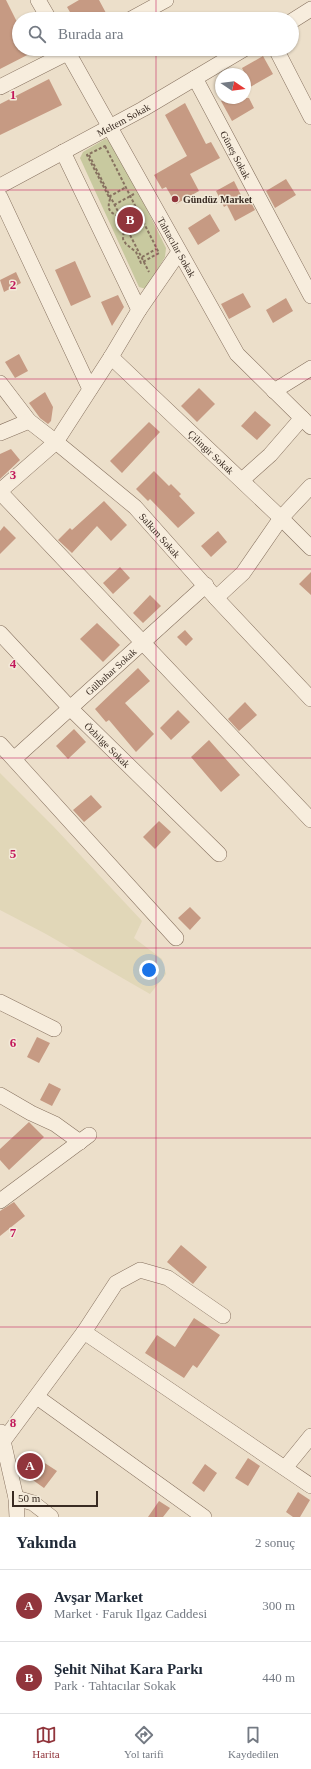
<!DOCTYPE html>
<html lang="tr">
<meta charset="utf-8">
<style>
:root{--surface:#fff;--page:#f2f2f3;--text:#1f2937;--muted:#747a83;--line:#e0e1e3;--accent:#91353c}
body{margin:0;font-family:"Times New Roman",serif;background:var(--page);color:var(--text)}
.compass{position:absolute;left:215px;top:68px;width:36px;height:36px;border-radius:50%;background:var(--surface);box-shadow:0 1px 3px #0004;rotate:103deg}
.scale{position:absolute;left:12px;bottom:10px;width:86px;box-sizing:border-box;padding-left:4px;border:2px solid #392b22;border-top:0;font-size:11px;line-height:14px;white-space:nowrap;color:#392b22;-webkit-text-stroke:3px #f3ead9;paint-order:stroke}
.you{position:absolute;left:149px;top:970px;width:14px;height:14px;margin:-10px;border:3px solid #fff;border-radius:50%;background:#1a73e8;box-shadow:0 0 0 6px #1a73e833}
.badge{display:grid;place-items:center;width:26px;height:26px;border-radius:50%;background:var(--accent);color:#fff;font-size:13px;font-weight:700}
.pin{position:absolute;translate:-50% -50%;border:2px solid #fff;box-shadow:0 1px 4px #0006}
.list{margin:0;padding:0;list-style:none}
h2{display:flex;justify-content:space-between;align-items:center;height:52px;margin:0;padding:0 16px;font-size:17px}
h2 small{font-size:13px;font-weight:400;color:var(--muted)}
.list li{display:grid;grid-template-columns:26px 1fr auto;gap:12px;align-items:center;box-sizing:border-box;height:72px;padding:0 16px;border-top:1px solid var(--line)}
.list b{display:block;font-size:15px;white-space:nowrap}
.list p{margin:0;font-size:13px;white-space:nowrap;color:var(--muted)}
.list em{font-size:13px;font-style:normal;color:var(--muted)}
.icon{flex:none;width:22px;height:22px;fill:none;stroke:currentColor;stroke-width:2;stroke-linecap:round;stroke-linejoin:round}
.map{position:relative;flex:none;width:311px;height:1517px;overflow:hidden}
.search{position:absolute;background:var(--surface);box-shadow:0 1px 3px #0004;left:12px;right:12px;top:12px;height:44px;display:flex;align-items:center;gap:10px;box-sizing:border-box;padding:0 14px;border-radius:22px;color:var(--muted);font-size:15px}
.sheet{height:196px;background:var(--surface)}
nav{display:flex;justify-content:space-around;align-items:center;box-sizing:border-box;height:56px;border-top:1px solid var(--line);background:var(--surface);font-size:11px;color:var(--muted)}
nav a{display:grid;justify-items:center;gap:2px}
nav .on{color:var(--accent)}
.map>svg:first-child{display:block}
</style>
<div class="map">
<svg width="311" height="1517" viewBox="0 0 311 1517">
<rect width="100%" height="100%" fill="#ecdfca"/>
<path fill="#e1d7b8" d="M0,773l53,53 89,95 -8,17 28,21 4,15 -16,20 -104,-60 -46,-24z"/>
<path fill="#c8c99f" d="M105,139l8,2 53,107 -1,9 -19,32 -7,-2 -59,-129 3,-6z"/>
<path fill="#c69a83" d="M0,0h6l13,26v23h20l-39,20z
M79,0h20l7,13 -11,6h-21l-7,-12z
M263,56l10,18 -28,16v-16l-3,-6z
M49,79l13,26 -62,30v-31z
M227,98h22l5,10 -22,13 -11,-20z
M185,103l21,41 5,-2 9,16 -30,16 9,17 -23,13 -10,-17 -4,2 -8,-14 33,-19 -22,-41z
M286,179l10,16 -21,13 -9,-17z
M234,181l9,18 5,-2 7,13 -20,11 -8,-16 -3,2 -8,-16z
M210,214l10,17 -22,14 -10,-17z
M75,261l16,36 -20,9 -16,-36z
M16,272l5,11 -17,9 -4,-12z
M243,293l8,14 -22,12 -8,-15z
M118,295l6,12 -12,19 -11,-24z
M286,298l7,13 -20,12 -7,-13z
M19,354l9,17 -13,7 -10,-16z
M199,388l16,16 -18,18 -16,-16z
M45,392l8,15 -2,14 -3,3 -8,-6 -11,-15z
M255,411l16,14 -14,15 -16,-14z
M149,422l11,10 -38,41 -12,-12z
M11,449l9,11 -20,19v-25z
M154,471l15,15 2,-2 10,10 -2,2 16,17 -17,15 -28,-29 -2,2 -12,-12z
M104,501l23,24 -16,16 -14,-15 -25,27 -14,-13 12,-12 2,2z
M4,526l12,12 -16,16v-23z
M218,531l9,11 -16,15 -10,-11z
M120,567l10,11 -17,16 -10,-11z
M311,572v23l-12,-11z
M150,595l11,11 -18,17 -10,-10z
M97,623l23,22 -17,17 -23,-23z
M185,630l8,9 -7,7 -9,-9z
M138,668l12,13 -25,22 29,31 -18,18 -27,-32 -3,2 -11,-13z
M245,702l12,13 -18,16 -11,-12z
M178,710l12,12 -19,18 -11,-12z
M74,729l12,13 -18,17 -12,-13z
M209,740l31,35 -19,17 -30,-35z
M91,795l11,12 -18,15 -11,-12z
M159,821l12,11 -16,17 -12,-12z
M190,907l11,11 -11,12 -12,-12z
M37,1037l13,6 -11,20 -12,-6z
M49,1083l12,6 -9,17 -12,-6z
M29,1122l15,15 -35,33 -9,-10v-11z
M14,1202l11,14 -25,20v-25z
M181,1245l26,22 -14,17 -26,-22z
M194,1318l26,17 -23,33 -4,-3 -9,13 -39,-25 12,-18 18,12z
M34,1456l23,15 -13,17 -14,-10 -3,-12z
M248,1458l12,8 -12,20 -13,-8z
M205,1464l12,9 -13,19 -12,-9z
M298,1492l12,8 -10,17h-7l-7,-5z
M159,1501l11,7 -7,9h-15z"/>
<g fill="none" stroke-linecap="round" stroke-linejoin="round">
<defs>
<g id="minor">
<path d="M38,0l11,19"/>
<path d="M131,19l35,-19"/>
<path d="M292,21l19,-12"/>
<path id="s1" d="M66,49l171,305 74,73"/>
<path d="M276,49l35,68"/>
<path id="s2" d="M195,78l116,218"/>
<path d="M0,87l75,-38"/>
<path d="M63,152l76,158"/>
<path id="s3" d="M0,186l143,-77 101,-60"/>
<path d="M0,197l90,192"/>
<path id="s4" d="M111,357l170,161 30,30"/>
<path id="s5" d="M0,383l29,38 27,21 79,65 81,91 95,101"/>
<path d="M274,391l37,-23"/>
<path d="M0,433l29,-12"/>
<path d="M242,480l28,-25 32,-37"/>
<path d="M0,491l56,-49 55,-85 28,-47 40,-58"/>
<path d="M0,492l311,328"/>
<path d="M216,598l27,-25 38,-55 30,-32"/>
<path id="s6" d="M0,633l70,75 149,146"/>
<path d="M0,744l176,194"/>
<path id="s7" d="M15,758l191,-173"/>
<path d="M0,1002l54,27"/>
<path d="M0,1095l31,18 24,11 25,18"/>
<path d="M0,1201l89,-66"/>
<path d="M84,1332l227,154"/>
<path d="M37,1397l167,120"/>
<path d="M1,1432l15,66 1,19"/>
<path d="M4,1440l80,-108 32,-49 24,-13 28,8 55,38"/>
<path d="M285,1468l26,-32"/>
<path d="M16,1498l17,5 18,14"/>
</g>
</defs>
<use href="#minor" stroke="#877260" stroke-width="16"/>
<path stroke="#877260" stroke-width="2" stroke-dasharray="3 2" stroke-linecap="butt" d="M105,146l54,107 -18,10 -5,-11 -10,-8 -3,-5 1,-10 -6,-13c-9,-4 -11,-7 -8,-17l-23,-44z
M89,155l60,117
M109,197l17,-10
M114,205l20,-11
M119,214l16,-8
M142,257l14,-8"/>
<use href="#minor" stroke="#f7eddd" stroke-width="15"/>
</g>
<path fill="none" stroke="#c2185b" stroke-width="1" stroke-opacity="0.55" d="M156,0v19M156,49v1468M0,190h311M0,379h311M0,569h311M0,758h311M0,948h311M0,1138h311M0,1327h311"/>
<circle fill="#91353c" stroke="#f3ead9" stroke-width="1.5" cx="175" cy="199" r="4"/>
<g text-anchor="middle" stroke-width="3" stroke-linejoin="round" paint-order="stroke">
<g font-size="10" fill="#392b22" stroke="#f3ead9">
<text dy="4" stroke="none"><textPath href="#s3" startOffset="140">Meltem Sokak</textPath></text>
<text dy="4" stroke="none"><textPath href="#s2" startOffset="87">Güneş Sokak</textPath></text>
<text dy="4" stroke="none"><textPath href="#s1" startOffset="227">Tahtacılar Sokak</textPath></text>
<text dy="4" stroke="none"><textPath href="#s4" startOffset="138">Çilingir Sokak</textPath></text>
<text dy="4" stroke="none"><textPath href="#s5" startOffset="222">Salkım Sokak</textPath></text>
<text dy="4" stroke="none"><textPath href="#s7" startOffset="129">Gülbahar Sokak</textPath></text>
<text dy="4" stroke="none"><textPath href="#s6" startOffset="155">Özbilge Sokak</textPath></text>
</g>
<g font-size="10" font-weight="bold" fill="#392b22" stroke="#f3ead9" text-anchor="start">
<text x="183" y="203">Gündüz Market</text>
</g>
</g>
<g font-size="13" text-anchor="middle" font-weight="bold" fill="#c2185b" stroke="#f3ead9" stroke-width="3" stroke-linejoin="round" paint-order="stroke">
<text x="13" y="99">1</text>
<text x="13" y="289">2</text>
<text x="13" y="479">3</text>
<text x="13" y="668">4</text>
<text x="13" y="858">5</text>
<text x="13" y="1047">6</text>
<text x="13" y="1237">7</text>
<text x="13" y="1427">8</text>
</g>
</svg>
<svg class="compass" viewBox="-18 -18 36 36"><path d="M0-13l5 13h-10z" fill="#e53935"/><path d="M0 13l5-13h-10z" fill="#747a83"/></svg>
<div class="scale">50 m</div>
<div class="you"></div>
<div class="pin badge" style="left:30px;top:1466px">A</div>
<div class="pin badge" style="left:130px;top:220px">B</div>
<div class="search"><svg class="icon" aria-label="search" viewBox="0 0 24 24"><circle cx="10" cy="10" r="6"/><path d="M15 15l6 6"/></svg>Burada ara</div>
</div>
<section class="sheet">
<h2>Yakında<small>2 sonuç</small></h2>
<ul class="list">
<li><span class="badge">A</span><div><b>Avşar Market</b><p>Market · Faruk Ilgaz Caddesi</p></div><em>300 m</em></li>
<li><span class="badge">B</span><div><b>Şehit Nihat Kara Parkı</b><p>Park · Tahtacılar Sokak</p></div><em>440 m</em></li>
</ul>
</section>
<nav>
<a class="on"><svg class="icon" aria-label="map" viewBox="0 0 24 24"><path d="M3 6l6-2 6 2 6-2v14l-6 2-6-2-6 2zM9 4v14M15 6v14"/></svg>Harita</a>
<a><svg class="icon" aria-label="directions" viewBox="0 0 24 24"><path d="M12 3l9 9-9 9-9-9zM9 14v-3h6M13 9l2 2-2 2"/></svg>Yol tarifi</a>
<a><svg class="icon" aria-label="saved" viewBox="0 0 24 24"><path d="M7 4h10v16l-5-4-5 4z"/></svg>Kaydedilen</a>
</nav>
